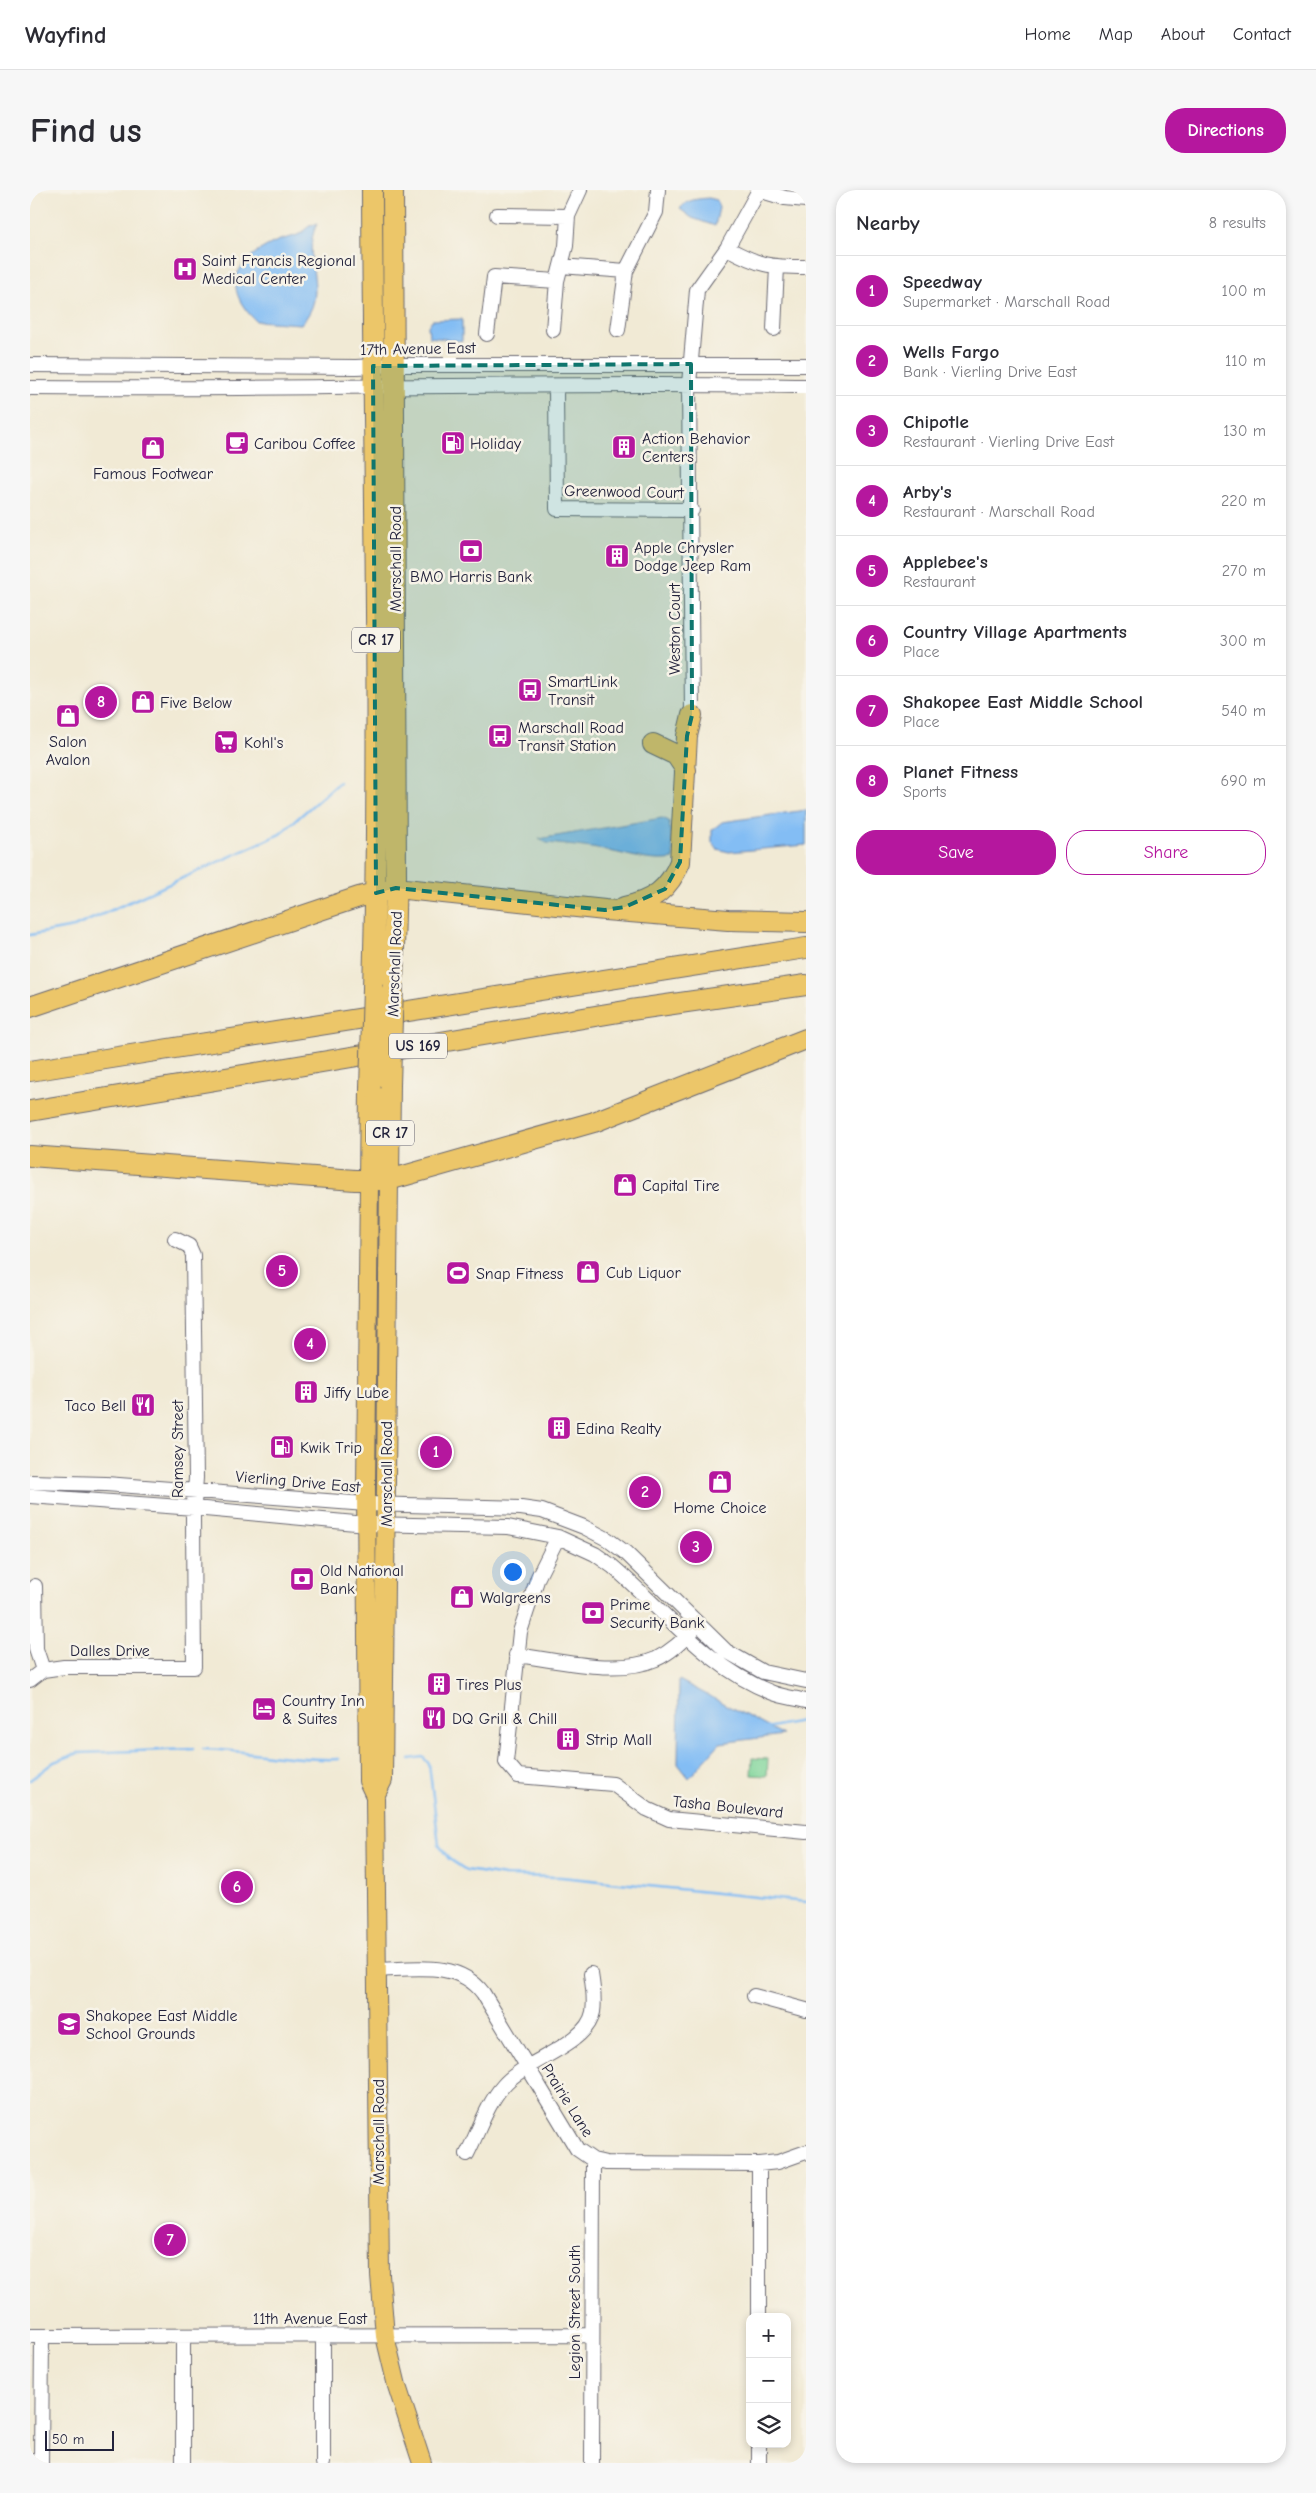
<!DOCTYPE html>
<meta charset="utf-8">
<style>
:root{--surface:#fff;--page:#f7f7f7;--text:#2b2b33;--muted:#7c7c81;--line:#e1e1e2;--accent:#b5179e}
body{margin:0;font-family:"Comic Neue",sans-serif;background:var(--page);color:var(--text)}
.controls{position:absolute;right:15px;bottom:15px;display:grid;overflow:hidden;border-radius:10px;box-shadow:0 2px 8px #0003}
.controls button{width:45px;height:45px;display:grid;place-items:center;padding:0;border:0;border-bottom:1px solid var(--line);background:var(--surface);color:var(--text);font:25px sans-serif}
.scale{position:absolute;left:15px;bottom:12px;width:69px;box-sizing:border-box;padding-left:5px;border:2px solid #22223b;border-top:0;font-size:14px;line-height:18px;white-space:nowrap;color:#22223b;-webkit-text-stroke:4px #f7f3e8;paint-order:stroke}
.you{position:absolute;left:482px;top:1381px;width:18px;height:18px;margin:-12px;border:4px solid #fff;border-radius:50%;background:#1a73e8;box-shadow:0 0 0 8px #1a73e833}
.badge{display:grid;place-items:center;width:32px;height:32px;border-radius:50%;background:var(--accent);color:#fff;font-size:16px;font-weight:700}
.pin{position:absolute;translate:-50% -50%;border:2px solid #fff;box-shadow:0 1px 5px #0006}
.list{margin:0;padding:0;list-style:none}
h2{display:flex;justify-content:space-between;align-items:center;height:65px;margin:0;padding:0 20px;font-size:21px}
h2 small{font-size:16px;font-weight:400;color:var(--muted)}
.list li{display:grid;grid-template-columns:32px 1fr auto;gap:15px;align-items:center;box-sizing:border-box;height:70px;padding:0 20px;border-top:1px solid var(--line)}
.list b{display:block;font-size:19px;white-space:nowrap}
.list p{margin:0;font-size:16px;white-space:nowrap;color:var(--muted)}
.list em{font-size:16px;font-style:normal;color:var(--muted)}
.actions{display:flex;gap:10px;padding:15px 20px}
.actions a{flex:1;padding:11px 0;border:1px solid var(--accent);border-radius:20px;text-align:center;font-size:18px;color:var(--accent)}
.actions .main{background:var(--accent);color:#fff}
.icon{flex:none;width:28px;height:28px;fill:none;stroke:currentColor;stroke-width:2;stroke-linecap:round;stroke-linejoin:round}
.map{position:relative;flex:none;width:776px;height:2273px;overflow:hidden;border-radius:20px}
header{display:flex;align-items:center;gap:30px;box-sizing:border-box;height:70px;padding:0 25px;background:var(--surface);border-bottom:1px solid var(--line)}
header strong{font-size:24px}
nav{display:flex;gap:28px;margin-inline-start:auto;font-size:18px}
.intro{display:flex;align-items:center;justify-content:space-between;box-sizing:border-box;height:120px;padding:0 30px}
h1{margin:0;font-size:35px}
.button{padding:12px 22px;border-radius:20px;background:var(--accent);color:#fff;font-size:18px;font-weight:700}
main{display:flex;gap:30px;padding:0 30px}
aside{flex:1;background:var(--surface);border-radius:20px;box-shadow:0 2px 8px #0003}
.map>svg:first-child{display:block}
</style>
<header>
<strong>Wayfind</strong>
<nav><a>Home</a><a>Map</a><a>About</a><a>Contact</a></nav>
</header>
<div class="intro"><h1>Find us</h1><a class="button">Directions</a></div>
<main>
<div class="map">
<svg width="776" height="2273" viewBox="0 0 776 2273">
<rect width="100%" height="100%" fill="#f7f3e8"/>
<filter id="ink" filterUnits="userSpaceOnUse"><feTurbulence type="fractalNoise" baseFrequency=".02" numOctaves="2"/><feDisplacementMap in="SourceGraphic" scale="10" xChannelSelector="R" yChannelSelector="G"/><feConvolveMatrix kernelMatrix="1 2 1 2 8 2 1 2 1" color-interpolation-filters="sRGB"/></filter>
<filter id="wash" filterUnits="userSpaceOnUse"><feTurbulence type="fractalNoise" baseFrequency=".0096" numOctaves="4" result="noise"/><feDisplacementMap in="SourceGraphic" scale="20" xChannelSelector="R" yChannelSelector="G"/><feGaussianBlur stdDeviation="1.12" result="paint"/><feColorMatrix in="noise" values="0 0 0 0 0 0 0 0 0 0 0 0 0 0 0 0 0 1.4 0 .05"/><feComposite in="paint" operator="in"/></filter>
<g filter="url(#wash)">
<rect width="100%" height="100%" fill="#f1ead5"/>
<path fill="#7ed59a" stroke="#507c6a" d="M722,1568l16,1 -1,17 -16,-1z"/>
<path fill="#83bdf4" stroke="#527098" d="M679,8l8,2 2,8 -4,18 -23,-8 -12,-9c6,-10 18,-10 29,-11z
M287,34c-18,35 15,68 -16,100l-45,-3c-34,-33 -23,-59 17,-78 16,-8 25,-3 36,-18z
M432,129v22l-33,-4 -1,-11 4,-6z
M776,620v35l-77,7 -12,-3 -5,-7v-12l10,-8z
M632,628l7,3 5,38c-23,4 -43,-4 -65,-8 -20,-4 -41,-6 -62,-8l-8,-4z
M649,1490l104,55 -63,8 -31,35 -11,-14z"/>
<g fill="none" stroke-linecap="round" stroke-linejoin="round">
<path stroke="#83bdf4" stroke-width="2.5" d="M0,745l44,-8 206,-93 59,-52
M736,1538l40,-8
M173,1559c45,1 90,12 135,10
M380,1569l13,-2 6,7 10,81 10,14 17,11 39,6 56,1 245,25
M0,1590l24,-18 24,-9 115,-4"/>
</g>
</g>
<g filter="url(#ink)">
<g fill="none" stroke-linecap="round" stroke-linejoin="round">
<defs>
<path id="minor" d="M728,0l27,8 21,2
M467,25l71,1 12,-26
M697,58c33,18 42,19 79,19
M531,76l65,5
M744,139l3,-62
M523,140l4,-49 9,-35 2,-30
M588,140l8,-59 30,-59 2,-22
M457,144l7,-57 63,4
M0,175l326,2 39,-2h411
M526,196l1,123 135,1
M0,198c259,2 517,-6 776,-2
M662,525l-3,-331 8,-94 30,-42 32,-58
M0,1292l76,2 260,20 155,4 21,3 42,16 23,12 19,14 100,98 37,21 43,9
M0,1306l164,12 172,16 142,3 50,10 37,17 17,12c52,44 95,102 161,127 10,4 22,5 33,8
M528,1347l-20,40 -18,55 -14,130 12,14 95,8 34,25 22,10 137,13
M5,1396l1,63 7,21
M486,1465c42,5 101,21 140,4 15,-7 26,-18 37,-29
M0,1490l13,-10 21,-3h130l-1,-150 3,-39 -3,-223 -4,-9 -14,-7
M347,1780c37,-1 81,-10 106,23l94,156 16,11 13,3 153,1 19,-2 28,-10
M724,1806l52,14
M437,1964c11,-21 20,-50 36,-68 21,-26 84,-40 90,-74 2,-13 0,-26 -2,-38
M729,1974v153
M293,2145v128
M0,2146l561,-1
M153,2147v126
M11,2273l1,-127
M562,2273l1,-303
M729,2273v-19"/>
<path id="major" d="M339,991l-3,307 2,293 7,15 5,479 5,61 12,50 25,77
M345,1606l8,-16 6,-600"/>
<path id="highway" d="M342,0c1,266 9,532 1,798
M363,0l3,686 -3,109
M623,554l23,11 10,15
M594,717c29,-6 45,-18 56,-45l7,-126 5,-21
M0,817l329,-110 37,-9 209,22 123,10 78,2
M0,881l776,-123
M0,921l601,-101 175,-25
M0,966l325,24h34l205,-58 212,-83
M359,990l1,-95
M339,991l1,-93"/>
</defs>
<use href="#minor" stroke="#6a6871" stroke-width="16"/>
<use href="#major" stroke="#6a6871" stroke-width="20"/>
<use href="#highway" stroke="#6a6871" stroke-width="22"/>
<use href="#minor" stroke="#fff" stroke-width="14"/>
<use href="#major" stroke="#ecc669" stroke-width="18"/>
<use href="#highway" stroke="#ecc669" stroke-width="20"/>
<defs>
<path id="highway-bridge" d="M360,895l3,-100
M340,898l3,-100"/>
</defs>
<use href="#highway-bridge" stroke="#6a6871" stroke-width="22" stroke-linecap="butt"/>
<use href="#highway-bridge" stroke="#ecc669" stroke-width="20"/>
</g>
</g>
<path fill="#0f766e" fill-opacity="0.2" stroke="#0f766e" stroke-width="4" stroke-dasharray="10 6" stroke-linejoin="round" d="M661,174l1,351 -5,21 -7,126 -15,27 -40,18 -20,3 -209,-22 -20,5 -3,-527z"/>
<defs>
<symbol id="hospital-square" viewBox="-11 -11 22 22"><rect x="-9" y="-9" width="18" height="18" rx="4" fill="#b5179e" stroke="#f7f3e8"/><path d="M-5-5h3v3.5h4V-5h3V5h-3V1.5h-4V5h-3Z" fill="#fff"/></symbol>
<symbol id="cafe-square" viewBox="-11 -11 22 22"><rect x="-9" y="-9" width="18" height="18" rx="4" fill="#b5179e" stroke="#f7f3e8"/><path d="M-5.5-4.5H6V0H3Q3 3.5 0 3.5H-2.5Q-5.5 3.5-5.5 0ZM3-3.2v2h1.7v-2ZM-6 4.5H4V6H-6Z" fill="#fff"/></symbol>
<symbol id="fuel-square" viewBox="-11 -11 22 22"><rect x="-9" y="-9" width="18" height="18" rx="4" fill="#b5179e" stroke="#f7f3e8"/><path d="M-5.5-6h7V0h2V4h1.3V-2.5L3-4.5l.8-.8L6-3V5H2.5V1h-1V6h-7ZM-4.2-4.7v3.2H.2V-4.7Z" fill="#fff"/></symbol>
<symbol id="building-square" viewBox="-11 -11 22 22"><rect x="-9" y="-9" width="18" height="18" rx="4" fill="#b5179e" stroke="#f7f3e8"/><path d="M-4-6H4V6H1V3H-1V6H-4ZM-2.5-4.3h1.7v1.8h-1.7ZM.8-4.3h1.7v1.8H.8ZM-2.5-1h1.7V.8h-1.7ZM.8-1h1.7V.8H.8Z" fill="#fff"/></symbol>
<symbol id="shop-square" viewBox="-11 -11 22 22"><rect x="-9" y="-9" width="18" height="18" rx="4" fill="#b5179e" stroke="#f7f3e8"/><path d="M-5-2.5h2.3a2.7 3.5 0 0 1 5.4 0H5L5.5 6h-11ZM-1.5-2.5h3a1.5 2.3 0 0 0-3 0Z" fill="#fff"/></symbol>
<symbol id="bank-square" viewBox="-11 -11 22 22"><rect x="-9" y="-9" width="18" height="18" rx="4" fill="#b5179e" stroke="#f7f3e8"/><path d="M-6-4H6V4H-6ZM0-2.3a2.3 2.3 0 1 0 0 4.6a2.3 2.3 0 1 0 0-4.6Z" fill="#fff"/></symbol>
<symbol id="bus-square" viewBox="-11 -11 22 22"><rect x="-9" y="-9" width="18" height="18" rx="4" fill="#b5179e" stroke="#f7f3e8"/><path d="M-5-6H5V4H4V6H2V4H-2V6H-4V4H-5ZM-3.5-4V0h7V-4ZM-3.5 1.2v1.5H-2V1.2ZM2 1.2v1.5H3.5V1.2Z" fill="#fff"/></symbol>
<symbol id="supermarket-square" viewBox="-11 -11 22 22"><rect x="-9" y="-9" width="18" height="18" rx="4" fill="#b5179e" stroke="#f7f3e8"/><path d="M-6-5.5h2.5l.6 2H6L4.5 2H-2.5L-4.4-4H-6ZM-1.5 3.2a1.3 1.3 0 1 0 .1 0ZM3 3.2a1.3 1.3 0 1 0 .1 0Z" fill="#fff"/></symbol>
<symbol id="stadium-square" viewBox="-11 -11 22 22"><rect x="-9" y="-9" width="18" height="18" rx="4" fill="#b5179e" stroke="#f7f3e8"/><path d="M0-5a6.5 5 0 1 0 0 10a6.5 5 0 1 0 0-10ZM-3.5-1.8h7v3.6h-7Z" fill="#fff"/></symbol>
<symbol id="restaurant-square" viewBox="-11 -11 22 22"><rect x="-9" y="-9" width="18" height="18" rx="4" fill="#b5179e" stroke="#f7f3e8"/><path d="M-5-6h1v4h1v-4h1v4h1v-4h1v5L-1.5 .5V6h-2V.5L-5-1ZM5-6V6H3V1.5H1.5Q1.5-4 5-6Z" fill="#fff"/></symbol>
<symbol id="hotel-square" viewBox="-11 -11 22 22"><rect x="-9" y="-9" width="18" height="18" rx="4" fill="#b5179e" stroke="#f7f3e8"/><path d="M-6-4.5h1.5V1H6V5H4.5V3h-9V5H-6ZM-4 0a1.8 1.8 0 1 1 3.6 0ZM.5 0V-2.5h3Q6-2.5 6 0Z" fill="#fff"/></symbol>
<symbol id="school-square" viewBox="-11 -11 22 22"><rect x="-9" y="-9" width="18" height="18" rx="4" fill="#b5179e" stroke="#f7f3e8"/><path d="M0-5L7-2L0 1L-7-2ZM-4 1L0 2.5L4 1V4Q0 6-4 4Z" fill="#fff"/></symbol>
</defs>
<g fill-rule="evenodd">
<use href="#hospital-square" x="141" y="65" width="28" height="28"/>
<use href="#cafe-square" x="193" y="239" width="28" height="28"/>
<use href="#fuel-square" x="409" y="239" width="28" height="28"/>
<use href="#building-square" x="580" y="243" width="28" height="28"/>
<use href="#shop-square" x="109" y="244" width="28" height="28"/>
<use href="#bank-square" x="427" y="347" width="28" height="28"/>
<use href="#building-square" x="573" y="352" width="28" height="28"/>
<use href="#bus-square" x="486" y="486" width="28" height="28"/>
<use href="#shop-square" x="99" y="498" width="28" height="28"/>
<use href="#shop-square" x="24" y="512" width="28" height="28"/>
<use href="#bus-square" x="456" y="532" width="28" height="28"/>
<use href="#supermarket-square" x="182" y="538" width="28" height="28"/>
<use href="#shop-square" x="581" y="981" width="28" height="28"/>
<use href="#shop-square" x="544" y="1068" width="28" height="28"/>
<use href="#stadium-square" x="414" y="1069" width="28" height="28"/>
<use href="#building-square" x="262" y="1188" width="28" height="28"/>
<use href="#restaurant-square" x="99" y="1201" width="28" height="28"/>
<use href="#building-square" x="515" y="1224" width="28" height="28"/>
<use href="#fuel-square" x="238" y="1243" width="28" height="28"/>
<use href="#shop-square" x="676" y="1278" width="28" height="28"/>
<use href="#bank-square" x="258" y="1375" width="28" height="28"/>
<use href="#shop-square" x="418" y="1393" width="28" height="28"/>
<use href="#bank-square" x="549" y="1409" width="28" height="28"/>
<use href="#building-square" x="395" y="1480" width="28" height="28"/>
<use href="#hotel-square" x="220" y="1505" width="28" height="28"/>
<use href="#restaurant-square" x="390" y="1514" width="28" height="28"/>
<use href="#building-square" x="524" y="1535" width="28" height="28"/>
<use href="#school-square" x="25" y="1820" width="28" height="28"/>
</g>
<g text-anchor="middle" stroke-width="5" stroke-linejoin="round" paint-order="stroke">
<g fill="#f7f3e8" stroke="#62616f" stroke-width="1">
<rect x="322" y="437.5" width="48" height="25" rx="4"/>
<rect x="359" y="843.5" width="58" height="25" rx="4"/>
<rect x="336" y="930.5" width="48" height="25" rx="4"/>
</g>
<g font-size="15" font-weight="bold" fill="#22223b">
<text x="346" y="455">CR 17</text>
<text x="388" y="861">US 169</text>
<text x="360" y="948">CR 17</text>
</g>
<g font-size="16" fill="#22223b" stroke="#f7f3e8" text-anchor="start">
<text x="172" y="76">Saint Francis Regional<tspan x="172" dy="18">Medical Center</tspan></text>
<text x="612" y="254">Action Behavior<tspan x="612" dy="18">Centers</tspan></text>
<text x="224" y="259">Caribou Coffee</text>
<text x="440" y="259">Holiday</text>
<text x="123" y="289" text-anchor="middle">Famous Footwear</text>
<text x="604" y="363">Apple Chrysler<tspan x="604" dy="18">Dodge Jeep Ram</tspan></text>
<text x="441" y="392" text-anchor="middle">BMO Harris Bank</text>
<text x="518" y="497">SmartLink<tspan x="518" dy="18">Transit</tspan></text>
<text x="130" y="518">Five Below</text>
<text x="488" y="543">Marschall Road<tspan x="488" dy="18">Transit Station</tspan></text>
<text x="38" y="557" text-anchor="middle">Salon<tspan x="38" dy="18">Avalon</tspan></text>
<text x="214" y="558">Kohl's</text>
<text x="612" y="1001">Capital Tire</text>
<text x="576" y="1088">Cub Liquor</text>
<text x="446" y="1089">Snap Fitness</text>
<text x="294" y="1208">Jiffy Lube</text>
<text x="96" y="1221" text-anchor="end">Taco Bell</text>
<text x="546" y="1244">Edina Realty</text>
<text x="270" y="1263">Kwik Trip</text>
<text x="690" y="1323" text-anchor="middle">Home Choice</text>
<text x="290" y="1386">Old National<tspan x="290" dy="18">Bank</tspan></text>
<text x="450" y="1413">Walgreens</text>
<text x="580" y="1420">Prime<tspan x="580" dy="18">Security Bank</tspan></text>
<text x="426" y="1500">Tires Plus</text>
<text x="252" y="1516">Country Inn<tspan x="252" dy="18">&amp; Suites</tspan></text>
<text x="422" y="1534">DQ Grill &amp; Chill</text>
<text x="556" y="1555">Strip Mall</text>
<text x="56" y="1831">Shakopee East Middle<tspan x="56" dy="18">School Grounds</tspan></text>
</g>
<g font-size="16" fill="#22223b" stroke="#f7f3e8">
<text transform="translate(388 158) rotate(-1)" y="6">17th Avenue East</text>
<text transform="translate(594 301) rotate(1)" y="6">Greenwood Court</text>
<text transform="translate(365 369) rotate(-90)" y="6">Marschall Road</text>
<text transform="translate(644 439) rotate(-90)" y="6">Weston Court</text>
<text transform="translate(364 774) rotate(-88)" y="6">Marschall Road</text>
<text transform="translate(147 1259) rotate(-90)" y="6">Ramsey Street</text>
<text transform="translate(356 1284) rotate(-90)" y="6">Marschall Road</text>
<text transform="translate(268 1291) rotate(5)" y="6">Vierling Drive East</text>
<text x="80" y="1466">Dalles Drive</text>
<text transform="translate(698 1616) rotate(6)" y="6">Tasha Boulevard</text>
<text transform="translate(538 1910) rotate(58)" y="6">Prairie Lane</text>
<text transform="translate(348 1942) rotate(-90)" y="6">Marschall Road</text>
<text transform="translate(544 2122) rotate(-90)" y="6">Legion Street South</text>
<text x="280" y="2134">11th Avenue East</text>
</g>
</g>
</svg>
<div class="controls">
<button>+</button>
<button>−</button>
<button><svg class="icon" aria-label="layers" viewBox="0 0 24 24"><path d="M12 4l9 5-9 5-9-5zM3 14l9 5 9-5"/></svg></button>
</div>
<div class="scale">50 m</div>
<div class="you"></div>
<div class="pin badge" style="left:406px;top:1262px">1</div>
<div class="pin badge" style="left:615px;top:1302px">2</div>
<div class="pin badge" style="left:666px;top:1357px">3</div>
<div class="pin badge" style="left:280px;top:1154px">4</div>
<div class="pin badge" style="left:252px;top:1081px">5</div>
<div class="pin badge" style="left:207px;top:1697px">6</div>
<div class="pin badge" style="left:140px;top:2050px">7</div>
<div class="pin badge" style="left:71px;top:512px">8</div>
</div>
<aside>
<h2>Nearby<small>8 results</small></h2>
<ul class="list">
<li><span class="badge">1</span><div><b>Speedway</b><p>Supermarket · Marschall Road</p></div><em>100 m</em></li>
<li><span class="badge">2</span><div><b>Wells Fargo</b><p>Bank · Vierling Drive East</p></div><em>110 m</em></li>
<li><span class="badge">3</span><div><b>Chipotle</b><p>Restaurant · Vierling Drive East</p></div><em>130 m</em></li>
<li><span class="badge">4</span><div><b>Arby's</b><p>Restaurant · Marschall Road</p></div><em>220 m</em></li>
<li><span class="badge">5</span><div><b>Applebee's</b><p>Restaurant</p></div><em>270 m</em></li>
<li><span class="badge">6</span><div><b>Country Village Apartments</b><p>Place</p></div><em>300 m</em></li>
<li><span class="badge">7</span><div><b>Shakopee East Middle School</b><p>Place</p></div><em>540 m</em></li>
<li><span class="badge">8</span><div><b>Planet Fitness</b><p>Sports</p></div><em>690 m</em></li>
</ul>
<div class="actions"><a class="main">Save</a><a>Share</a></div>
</aside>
</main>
